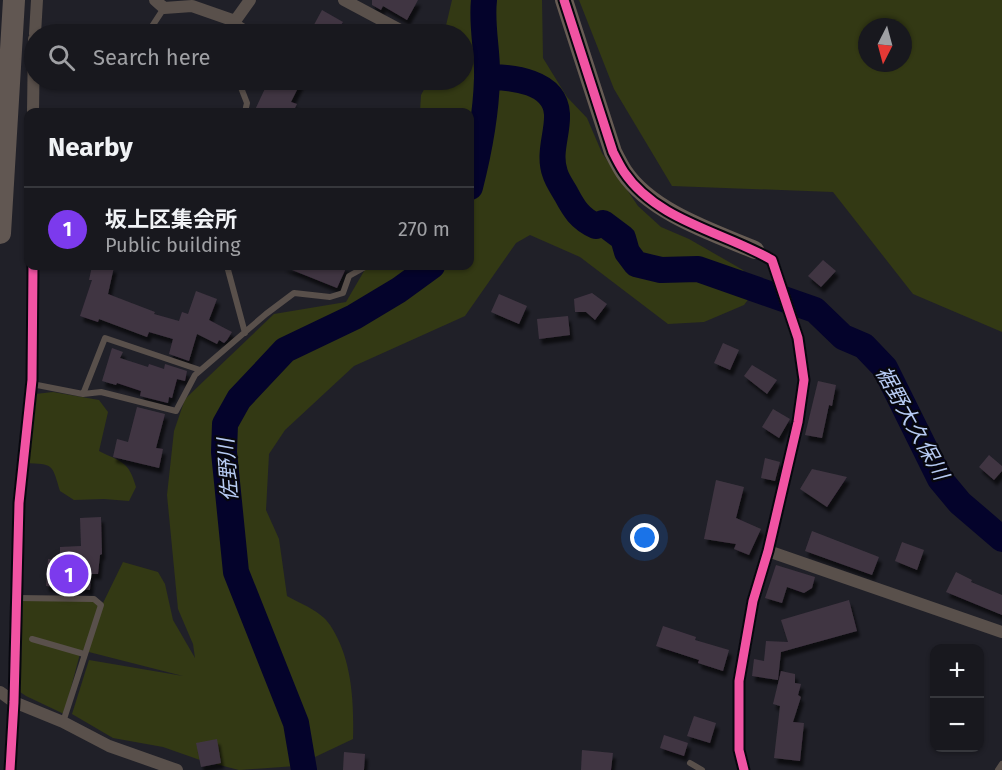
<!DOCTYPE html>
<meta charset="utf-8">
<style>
:root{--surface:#18181e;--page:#212127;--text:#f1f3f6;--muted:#9fa0a4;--line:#36373c;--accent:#7c3aed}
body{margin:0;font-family:"Fira Sans","Noto Sans JP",sans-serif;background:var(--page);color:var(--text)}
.controls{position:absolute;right:18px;bottom:18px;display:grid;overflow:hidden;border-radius:12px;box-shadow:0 2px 4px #0004}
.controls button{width:54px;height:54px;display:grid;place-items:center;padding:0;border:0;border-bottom:2px solid var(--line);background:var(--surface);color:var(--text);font:30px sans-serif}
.compass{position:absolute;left:858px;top:18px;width:54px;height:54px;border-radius:50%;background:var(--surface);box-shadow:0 2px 4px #0004;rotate:186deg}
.you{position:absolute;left:645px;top:538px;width:21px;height:21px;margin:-15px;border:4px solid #fff;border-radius:50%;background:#1a73e8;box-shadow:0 0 0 9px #1a73e833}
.badge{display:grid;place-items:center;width:39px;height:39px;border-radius:50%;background:var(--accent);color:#fff;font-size:20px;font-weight:700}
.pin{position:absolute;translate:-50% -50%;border:3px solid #fff;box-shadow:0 2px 6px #0006}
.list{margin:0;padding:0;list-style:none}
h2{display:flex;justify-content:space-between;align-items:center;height:78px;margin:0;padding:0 24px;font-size:26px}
h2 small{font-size:20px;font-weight:400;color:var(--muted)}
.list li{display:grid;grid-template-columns:39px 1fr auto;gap:18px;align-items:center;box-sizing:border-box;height:84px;padding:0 24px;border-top:2px solid var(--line)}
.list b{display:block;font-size:22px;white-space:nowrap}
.list p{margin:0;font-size:20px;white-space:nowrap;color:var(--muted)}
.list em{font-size:20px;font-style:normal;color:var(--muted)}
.icon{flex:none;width:33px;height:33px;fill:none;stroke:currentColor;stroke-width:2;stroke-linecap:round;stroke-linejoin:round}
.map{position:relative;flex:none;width:1002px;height:770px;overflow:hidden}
.search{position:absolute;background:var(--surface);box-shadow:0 2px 4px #0004;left:24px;top:24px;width:450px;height:66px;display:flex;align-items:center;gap:15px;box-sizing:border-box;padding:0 21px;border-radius:33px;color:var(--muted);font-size:22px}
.panel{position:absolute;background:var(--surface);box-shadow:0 2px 4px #0004;left:24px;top:108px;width:450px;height:162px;border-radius:12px}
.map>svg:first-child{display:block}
</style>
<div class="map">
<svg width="1002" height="770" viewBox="0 0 1002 770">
<defs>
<filter id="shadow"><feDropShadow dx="3" dy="5.5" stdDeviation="1.5" flood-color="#0009"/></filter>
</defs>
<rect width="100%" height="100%" fill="#202028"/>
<path fill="#333914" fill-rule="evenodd" d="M452,0h90l1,58 24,39 20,21 15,35 36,53 23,21 28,12 54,31 13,19 -12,16 -40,17 -36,2 -88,-67 -50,-22 -14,8 -51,73 -111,50 -69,64 -16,24 -3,56 13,29 8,57c14,8 34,15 43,29 22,33 24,76 23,114l-57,27 -57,4 -39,-10 -37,-13 -50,-9 -41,-24 17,-54 94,16 -102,-26 -17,64 -38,-18 -6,-4 -2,-10 -2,-84 78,1 9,4 20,-41 35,10 7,12 8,36 22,38 -2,-14 -15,-35 -11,-114 7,-64 11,-32 89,-85 72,-12 21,-36h103v-154h-50l1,-17 8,-15h35v-46h-20z
M579,0h423v332l-89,-38 -80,-102 -161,-6 -58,-97zM867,27h36v36h-36z
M53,392l46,8 9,12 -9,39c22,11 30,10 37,36l-7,14 -25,-2 -30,1 -14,-9c-8,-27 -6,-27 -35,-28l10,-69z"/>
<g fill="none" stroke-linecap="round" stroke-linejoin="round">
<path stroke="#04032b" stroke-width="26" d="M487,77c25,0 68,4 70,37 1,19 -9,39 -2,59 2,7 7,14 11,21 8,15 14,25 30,32l7,-3 20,15 4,14 9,12 25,6 37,-1 117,41 28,27 21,9 21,22 55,111 20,24 42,36
M470,187c9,-35 16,-72 17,-109 1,-26 -6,-52 -3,-78
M304,770l-8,-47 -60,-151 -12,-120 1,-28 14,-25 46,-49 69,-33 45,-27 33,-24"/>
</g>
<path fill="#403542" filter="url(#shadow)" d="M372,0h46l-11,20 -24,-14 -2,4 -9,-5z
M322,10l21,12 -8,12h-26z
M269,80h33l-11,22 6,2 -4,8h-39z
M823,260l13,11 -15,16 -13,-11z
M92,266l22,1 -6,27 47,18 -1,2 25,7 3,-9 6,2 8,-23 21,8 -8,21 23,12 -5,8 -3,3 -5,-3 -2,4 -20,-10 -8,27 -20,-7 4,-15 -24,-7 -2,5 -48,-18 -1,3 -18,-6 12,-36h-3z
M282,266h65l-10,22z
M592,293l15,11 -12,16 -9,-8h-11l-1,-13z
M499,294l28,12 -8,18 -28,-12z
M568,316l2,19 -31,4 -2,-20z
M723,343l16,7 -9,20 -16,-7z
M112,348l11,4 -3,6 28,9 1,-3 15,5 1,-5 22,7 -2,10 -8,-2 -5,19 -3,-1 -1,6 -28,-7 1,-5 -24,-8 -1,2 -14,-4z
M752,365l25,15 -10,14 -23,-18z
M818,381l18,4 -4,21 -3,-1 -7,33 -17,-3z
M137,407l28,7 -9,34 7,1 -4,19 -46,-11 4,-18 11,3z
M773,409l17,10 -11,19 -17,-11z
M989,455l13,11v5l-8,9 -15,-13z
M765,458l15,4 -5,19 -14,-3z
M812,469l35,8 -20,30 -27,-18z
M716,480l28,7 -8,31 25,11 -12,26 -15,-6 2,-5 -32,-5z
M101,517l1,37 -2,1 -2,19h-7l-1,16 -44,-4 2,-27 12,1v-13l21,-1 -1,-28z
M812,531l67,26 -7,18 -67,-24z
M902,542l22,8 -7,20 -22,-9z
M776,565l39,12 -3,11 -8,5 -17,-6 -5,16 -17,-5z
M956,572l16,8 -1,2 31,13v20l-56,-23z
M849,600l8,31 -76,21 -3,28 -26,-4 2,-17 10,2 2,-20 22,1 -7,-22z
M663,626l33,11 -1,3 34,10 -6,21 -25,-8 1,-3 -43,-14z
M781,671l14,3v9l6,1 -3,11 3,2 -8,25 11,1 -4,38 -26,-3 6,-52 -7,-2z
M694,716l22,7 -6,20 -23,-7z
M664,735l24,8 -4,13 -24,-8z
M217,739l4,24 -20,4 -5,-24z
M582,750l31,3 -2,17h-30z
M344,752l21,2 -1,16h-21z"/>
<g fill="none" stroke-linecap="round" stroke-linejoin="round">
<path stroke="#59504b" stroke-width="6" d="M147,34l17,-26
M233,34l2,-13 20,13
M238,80l9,23 -2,9
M227,266l18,67
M32,384l51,10 18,-2 75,19 19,-36 71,-61 28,-21 36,4 13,-4 6,-17 18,-10
M83,394l22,-56 95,32
M17,598l77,1 7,6 -38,117
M32,639l52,15
M690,763l12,7
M998,770l4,-6"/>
<path stroke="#59504b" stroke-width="12" d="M155,0l9,8 28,-2 43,15 15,-21
M344,0l60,32
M35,34l2,-34
M33,112l1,-73
M768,551l234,81
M0,692l14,10 49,20 46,24 68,24
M10,770l4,-68 5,-199 13,-123 1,-114
M744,770l-5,-20v-69l14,-80 15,-50 30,-129 6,-42 -6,-42 -26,-78 -17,-10"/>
<path stroke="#675c54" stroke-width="18" d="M564,0l49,152c3,6 7,14 11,20 27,40 88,60 131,78"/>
<path stroke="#615752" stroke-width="22" d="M0,233l14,-233"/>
<defs>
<path id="cycleway" d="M564,0l49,152c3,6 7,14 11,20 33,49 100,60 148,88l26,78 6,42 -6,42 -30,129 -15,50 -14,80v69l5,20
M10,770l4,-68 5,-199 13,-123 1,-114"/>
</defs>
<use href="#cycleway" stroke="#07070e" stroke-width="13"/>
<use href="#cycleway" stroke="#f153a3" stroke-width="9"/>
</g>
<g text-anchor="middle" stroke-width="4.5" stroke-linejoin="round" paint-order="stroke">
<g font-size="21" font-style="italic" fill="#b7cbf3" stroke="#07070e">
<text transform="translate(912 423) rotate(61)" y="7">裾野大久保川</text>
<text transform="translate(228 470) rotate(-94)" y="7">佐野川</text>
</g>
</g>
</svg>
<div class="controls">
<button>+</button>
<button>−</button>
</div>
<svg class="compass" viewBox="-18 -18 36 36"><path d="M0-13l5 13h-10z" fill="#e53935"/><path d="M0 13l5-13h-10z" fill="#9fa0a4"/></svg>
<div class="you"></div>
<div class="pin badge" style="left:69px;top:574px">1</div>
<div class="search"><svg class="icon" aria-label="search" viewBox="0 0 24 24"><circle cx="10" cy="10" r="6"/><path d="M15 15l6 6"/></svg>Search here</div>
<section class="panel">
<h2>Nearby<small></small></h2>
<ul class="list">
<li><span class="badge">1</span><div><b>坂上区集会所</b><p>Public building</p></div><em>270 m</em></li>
</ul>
</section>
</div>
